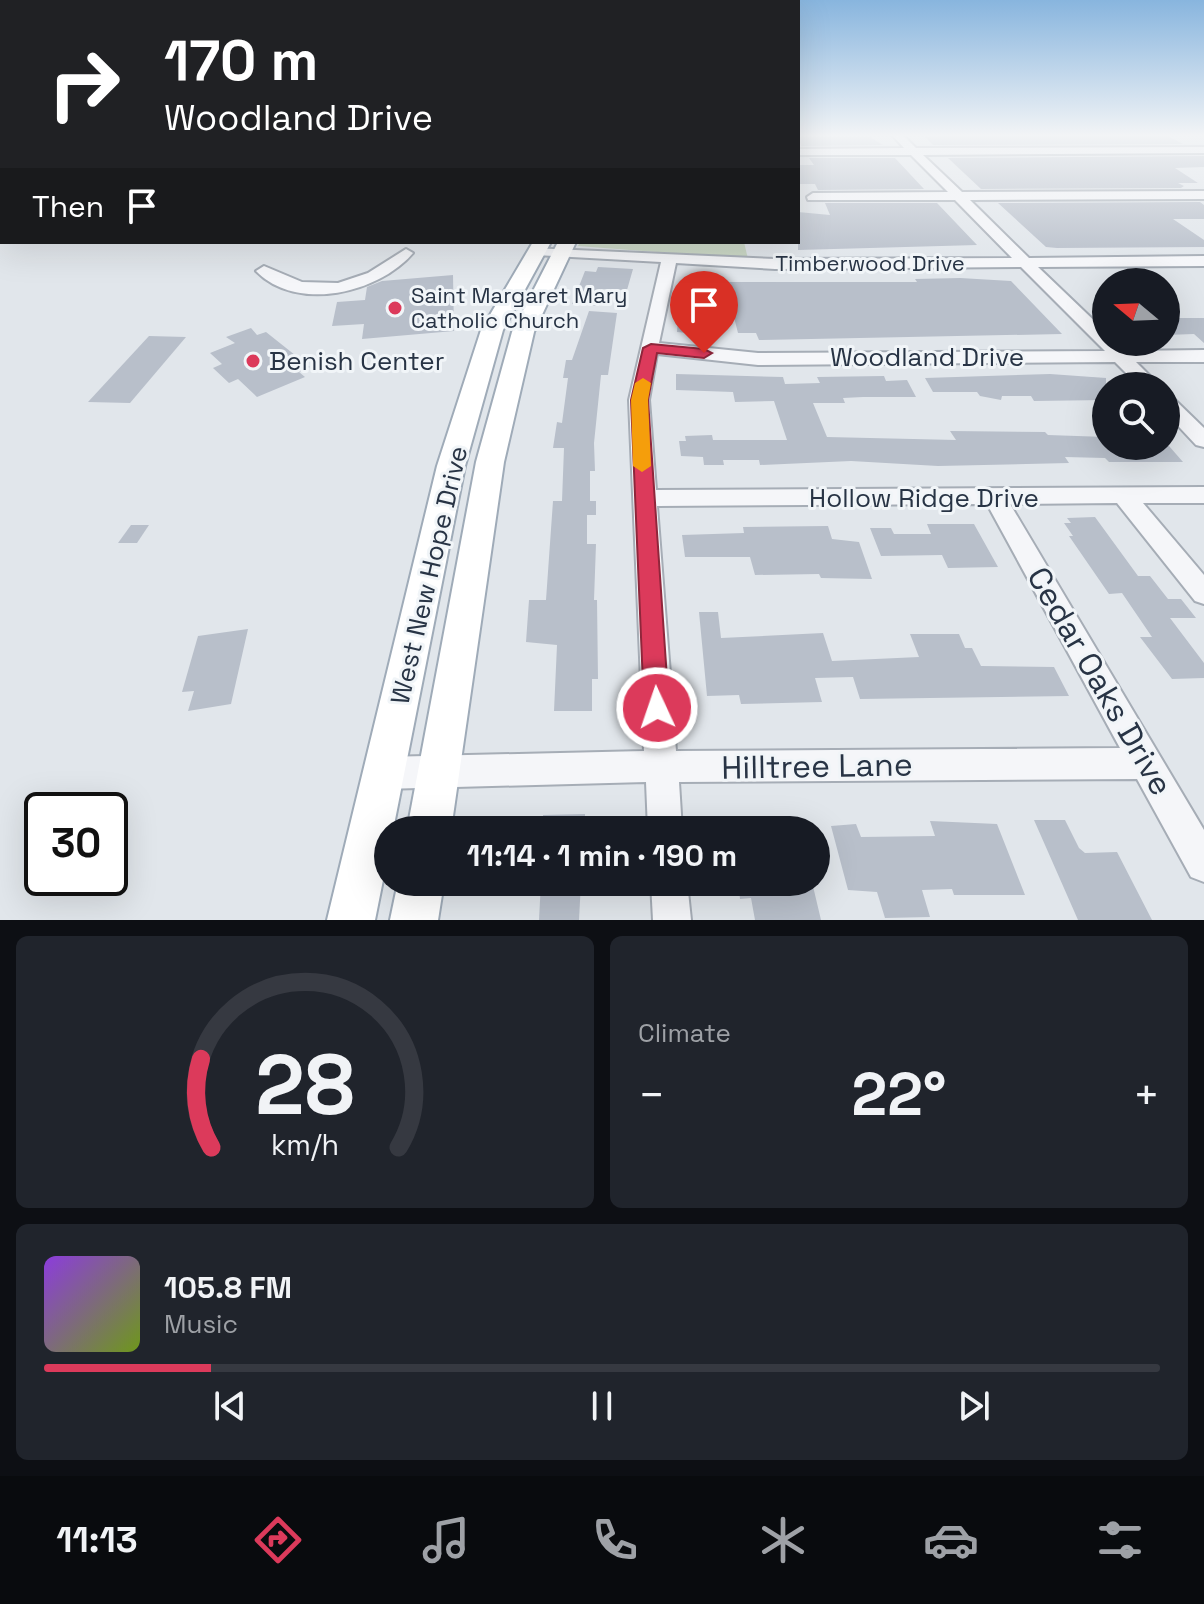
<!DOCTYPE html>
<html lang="en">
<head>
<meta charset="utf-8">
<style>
  :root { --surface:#171b24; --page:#20242c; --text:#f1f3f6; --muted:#9ea1a6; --line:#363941; --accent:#dc3a5b }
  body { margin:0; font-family:"Space Grotesk",sans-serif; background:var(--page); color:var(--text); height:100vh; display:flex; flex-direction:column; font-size:30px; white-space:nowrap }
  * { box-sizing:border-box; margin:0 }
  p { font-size:26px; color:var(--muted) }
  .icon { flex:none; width:44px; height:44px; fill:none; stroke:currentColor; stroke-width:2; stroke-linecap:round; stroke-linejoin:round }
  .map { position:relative; height:920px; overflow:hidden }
  .details { display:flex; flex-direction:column; gap:16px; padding:16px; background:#0d0f14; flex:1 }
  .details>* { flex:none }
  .top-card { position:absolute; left:0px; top:0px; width:800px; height:244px; box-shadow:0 8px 32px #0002; background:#202124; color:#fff; overflow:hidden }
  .needle { width:52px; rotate:289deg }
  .buttons { position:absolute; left:1092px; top:268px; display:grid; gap:16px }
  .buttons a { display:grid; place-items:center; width:88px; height:88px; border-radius:50%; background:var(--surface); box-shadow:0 8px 32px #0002; font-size:40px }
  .speed { position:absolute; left:24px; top:792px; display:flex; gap:16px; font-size:40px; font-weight:700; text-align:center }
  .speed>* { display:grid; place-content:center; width:104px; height:104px; border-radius:50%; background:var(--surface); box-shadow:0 8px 32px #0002; line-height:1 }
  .speed .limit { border:4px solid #111; border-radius:12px; background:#fff; color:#111 }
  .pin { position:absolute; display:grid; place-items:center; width:68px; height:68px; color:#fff; margin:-82px -34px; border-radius:50% 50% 50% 0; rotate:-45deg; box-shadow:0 0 8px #0007 }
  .pin .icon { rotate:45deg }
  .me { position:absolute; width:88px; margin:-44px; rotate:357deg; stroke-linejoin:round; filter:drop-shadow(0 0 6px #0008) }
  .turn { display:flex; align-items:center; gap:28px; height:168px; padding:0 32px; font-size:36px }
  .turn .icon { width:104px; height:104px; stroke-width:2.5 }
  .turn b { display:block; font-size:56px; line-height:68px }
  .then { display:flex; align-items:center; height:76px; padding:0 32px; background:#0003; gap:16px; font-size:30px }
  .big { font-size:60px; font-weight:700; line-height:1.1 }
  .details .widget { flex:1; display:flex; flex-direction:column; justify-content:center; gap:12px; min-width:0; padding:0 28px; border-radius:12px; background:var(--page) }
  .details .dial { align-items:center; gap:0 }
  .dial svg { height:208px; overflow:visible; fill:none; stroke:var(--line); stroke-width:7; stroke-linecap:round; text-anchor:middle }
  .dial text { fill:var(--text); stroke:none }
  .song { display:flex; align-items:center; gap:24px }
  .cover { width:96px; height:96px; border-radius:12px; background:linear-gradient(135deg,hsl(270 70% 55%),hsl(80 70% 35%)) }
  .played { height:8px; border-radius:4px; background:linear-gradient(90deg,var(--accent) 15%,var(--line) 15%) }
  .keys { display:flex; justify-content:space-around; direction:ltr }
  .heat { display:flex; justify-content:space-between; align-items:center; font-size:44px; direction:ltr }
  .details .tiles { flex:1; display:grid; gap:16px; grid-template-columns:1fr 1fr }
  .widget:last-child { grid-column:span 2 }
  .trip { position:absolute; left:374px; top:816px; width:456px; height:80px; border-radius:40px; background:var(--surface); box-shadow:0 8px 32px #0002; font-weight:700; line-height:80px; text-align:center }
  .tab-bar { display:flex; height:128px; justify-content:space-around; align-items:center; background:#090b0e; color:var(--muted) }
  .tab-bar .icon { width:56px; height:56px }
  .tab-bar .selected { color:var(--accent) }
  .tab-bar b { font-size:36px; color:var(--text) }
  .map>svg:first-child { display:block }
  .green { fill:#c8d6c2 }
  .building { fill:#b8bfca }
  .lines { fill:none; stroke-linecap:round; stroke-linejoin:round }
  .minor-casing { stroke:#a6adb6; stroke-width:4 }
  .major-casing { stroke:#9fabb8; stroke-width:4 }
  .minor { fill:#f5f6f9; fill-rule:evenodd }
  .major { fill:#fff; fill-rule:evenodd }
  .route { fill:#dc3a5b; stroke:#8f263b; stroke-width:2 }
  .slow { fill:#f59e0b }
  .poi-dot { fill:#dc3a5b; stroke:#f1f5f8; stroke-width:3 }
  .labels { text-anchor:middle; stroke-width:6; stroke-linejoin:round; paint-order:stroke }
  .far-street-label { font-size:22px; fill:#283445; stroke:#f1f5f8 }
  .far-poi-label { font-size:22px; fill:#283445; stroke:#f1f5f8; text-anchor:start }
  .street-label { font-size:26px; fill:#283445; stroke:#f1f5f8 }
  .poi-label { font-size:26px; fill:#283445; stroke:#f1f5f8; text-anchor:start }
  .near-street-label { font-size:32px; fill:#283445; stroke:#f1f5f8 }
</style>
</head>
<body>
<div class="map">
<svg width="1204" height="920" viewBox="0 0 1204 920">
  <rect width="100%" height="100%" fill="#e1e6eb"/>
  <polygon class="green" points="580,242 744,242 748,259 578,246"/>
  <g class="building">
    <polygon points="972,136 1168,136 1183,144 933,145 925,137"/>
    <polygon points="798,137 870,137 883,145 801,146"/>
    <polygon points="1204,156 1204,167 1175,168 1198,183 1178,183 1184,186 1181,188 981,189 948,158"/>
    <polygon points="809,158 895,158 924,189 818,190 815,184 798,184 798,165 814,165"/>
    <polygon points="1200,202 1204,205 1204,219 1173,219 1204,240 1204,247 1057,248 1046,247 998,203"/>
    <polygon points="825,203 937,203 977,245 798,250 798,212 830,215"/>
    <polygon points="598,267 633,269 627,290 601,289 600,306 572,304 585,271 596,272"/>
    <polygon points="453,275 454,331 362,339 364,324 332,326 337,302 365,300 367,287 382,281"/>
    <polygon points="960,278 1011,281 1062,334 759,340 756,333 738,333 725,282 917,282 915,279"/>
    <polygon points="589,311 617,313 608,375 601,375 594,443 595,471 590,471 590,501 596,501 596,515 587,515 587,544 596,544 594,600 597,600 598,679 592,679 592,711 554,711 557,645 526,642 529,600 546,600 553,501 562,501 564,448 553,448 557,422 562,423 568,378 563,378 566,360 572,360"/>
    <polygon points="678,318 721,321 720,336 677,332"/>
    <polygon points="1166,318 1204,318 1204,343 1194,334 1166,335"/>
    <polygon points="251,328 257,335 266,332 310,367 299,372 305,377 257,397 238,379 229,383 213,368 222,364 210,353 235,343 226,337"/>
    <polygon points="149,336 186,337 130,403 88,402"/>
    <polygon points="676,374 783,377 785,384 820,383 817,377 884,376 886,381 907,380 916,397 863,397 843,398 845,403 813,403 827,437 956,440 950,431 1045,432 1048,435 1106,437 1106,446 1169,446 1183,462 1109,462 1105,458 1065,457 1069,463 938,466 851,461 760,465 759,460 723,460 724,465 704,465 703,457 681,456 679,441 686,441 685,436 712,435 713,440 787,440 774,401 735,402 733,392 676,390"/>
    <polygon points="1050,374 1106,378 1106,400 1034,401 1031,396 1002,396 1001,400 980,396 977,392 933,392 925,378"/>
    <polygon points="1095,517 1138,576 1150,576 1168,599 1181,599 1196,618 1170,618 1204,663 1204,678 1172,679 1140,637 1152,637 1122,593 1109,594 1069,536 1073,536 1064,523 1071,523 1067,518"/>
    <polygon points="927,524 974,524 998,567 948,568 942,555 881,556 870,528 891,528 894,534 931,534"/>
    <polygon points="131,525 149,525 137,543 118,543"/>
    <polygon points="828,526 832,539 859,542 872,579 821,578 819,574 755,575 750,557 685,557 682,535 744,533 743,527"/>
    <polygon points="699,612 718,612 721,638 823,633 832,661 919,657 910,634 959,634 965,648 972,648 981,666 1054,667 1069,696 860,699 853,677 815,678 822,702 741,704 739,695 707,696"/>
    <polygon points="248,629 231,704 188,711 194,691 182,692 198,636"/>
    <polygon points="585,814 585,830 543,830 543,815"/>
    <polygon points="1034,820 1065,820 1079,848 1085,853 1117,852 1152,920 1078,920"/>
    <polygon points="930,821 997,824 1025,895 954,895 952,889 922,890 930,917 885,918 877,892 848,890 831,826 856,824 861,837 935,836"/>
    <polygon points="541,882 581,882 579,920 539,920"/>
    <polygon points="738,882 812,882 821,920 755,920 751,898 740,899"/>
  </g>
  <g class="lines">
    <defs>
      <g id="minor">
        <path d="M893 136H904L916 148 1204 147V153L923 155 962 192 1204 191V199L970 200 1029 258 1204 256V266L1038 267 1106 332V342H1116L1125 351 1204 350V362H1136L1160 386H1139L1115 362 758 365 657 354 649 400 656 490 1204 487V503H1143L1204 575V604L1195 601 1117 503 1010 504 1204 830V882L1191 877 1137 779 679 782 682 830H648L646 782 383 789 371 784 367 773 371 762 383 757 644 751 629 400 661 262 536 255 529 251 531 248 775 259 1012 258 955 200H808L807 197 813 193 948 192 911 155H798V149L904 148ZM676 263 775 269 1021 267 1105 351 758 353 659 343ZM987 504 1120 748 676 751 657 506Z"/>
        <path d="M406 249 413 253C379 293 297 313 256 271L264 266 302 282 338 283 368 273Z"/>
        <polygon points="1166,396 1173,398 1204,428 1204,447 1196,445 1166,413"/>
        <polygon points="651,882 687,882 691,920 653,920"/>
      </g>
      <g id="major">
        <polygon points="533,242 551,242 503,330 465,466 393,830 388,830 388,855 375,920 327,920 437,466 481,330"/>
        <polygon points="558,242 576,242 534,332 504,462 451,830 407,830 476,462 512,332"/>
        <polygon points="398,882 444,882 438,920 390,920"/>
      </g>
    </defs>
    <use href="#minor" class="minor-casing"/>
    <use href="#major" class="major-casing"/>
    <use href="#minor" class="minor"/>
    <use href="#major" class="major"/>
  </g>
  <linearGradient id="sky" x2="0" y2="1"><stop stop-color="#88b5de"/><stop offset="0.51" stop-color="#f2f4f6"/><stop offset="1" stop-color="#f2f4f6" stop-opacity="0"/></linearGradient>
  <rect width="1204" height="265" fill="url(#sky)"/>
  <polygon class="route" points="651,344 704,349 712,353 704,358 657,353 648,400 669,708 666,716 657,719 648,716 644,708 631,400 643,348"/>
  <polygon class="slow" points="643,378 651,383 648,400 651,466 642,472 633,466 631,400 635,383"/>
  <g class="poi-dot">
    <circle cx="395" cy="308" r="8"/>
    <circle cx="253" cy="361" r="8"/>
  </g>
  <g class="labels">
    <g class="far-street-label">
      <text x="870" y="271">Timberwood Drive</text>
    </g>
    <g class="far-poi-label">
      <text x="411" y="303">Saint Margaret Mary<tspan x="411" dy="25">Catholic Church</tspan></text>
    </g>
    <g class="street-label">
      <text x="927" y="366">Woodland Drive</text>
      <text x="924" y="507">Hollow Ridge Drive</text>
      <text transform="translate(429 575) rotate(-77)" y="9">West New Hope Drive</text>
    </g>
    <g class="poi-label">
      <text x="269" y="370">Benish Center</text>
    </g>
    <g class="near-street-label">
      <text transform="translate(1100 681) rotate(60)" y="11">Cedar Oaks Drive</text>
      <text transform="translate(817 766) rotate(-1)" y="11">Hilltree Lane</text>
    </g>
  </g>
</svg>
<div class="buttons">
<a><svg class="needle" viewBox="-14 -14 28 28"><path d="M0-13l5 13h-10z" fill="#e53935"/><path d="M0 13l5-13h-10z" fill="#9ea1a6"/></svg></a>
<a><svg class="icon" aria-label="search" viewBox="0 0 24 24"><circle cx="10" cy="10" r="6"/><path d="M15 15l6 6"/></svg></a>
</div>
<div class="speed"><div class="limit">30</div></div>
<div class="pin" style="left:704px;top:353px;background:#d93025"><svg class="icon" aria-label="arrive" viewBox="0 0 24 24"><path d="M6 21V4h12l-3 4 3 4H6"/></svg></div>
<svg class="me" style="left:657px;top:708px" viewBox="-20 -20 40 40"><circle r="17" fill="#dc3a5b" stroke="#fff" stroke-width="3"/><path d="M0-11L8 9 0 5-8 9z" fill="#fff"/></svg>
<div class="trip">11:14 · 1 min · 190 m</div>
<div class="top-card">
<div class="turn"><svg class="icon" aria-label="right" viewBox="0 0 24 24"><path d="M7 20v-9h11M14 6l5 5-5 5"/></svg><div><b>170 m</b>Woodland Drive</div></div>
<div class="then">Then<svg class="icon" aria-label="arrive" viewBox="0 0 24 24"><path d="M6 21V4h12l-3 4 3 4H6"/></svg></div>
</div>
</div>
<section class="details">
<div class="tiles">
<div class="widget dial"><svg viewBox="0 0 100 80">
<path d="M14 69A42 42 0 1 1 86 69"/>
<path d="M14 69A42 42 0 0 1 10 35" stroke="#dc3a5b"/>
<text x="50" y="56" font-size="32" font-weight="700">28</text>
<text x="50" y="72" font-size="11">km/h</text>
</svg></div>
<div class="widget"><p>Climate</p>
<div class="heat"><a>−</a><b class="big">22°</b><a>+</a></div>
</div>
<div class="widget">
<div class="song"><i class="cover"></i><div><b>105.8 FM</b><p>Music</p></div></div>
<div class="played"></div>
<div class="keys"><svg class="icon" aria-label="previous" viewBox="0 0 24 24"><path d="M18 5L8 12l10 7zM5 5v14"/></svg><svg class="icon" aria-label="pause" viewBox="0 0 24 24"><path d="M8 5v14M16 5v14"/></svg><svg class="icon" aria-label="next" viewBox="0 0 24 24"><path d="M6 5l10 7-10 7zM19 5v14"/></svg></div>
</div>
</div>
</section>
<nav class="tab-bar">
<b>11:13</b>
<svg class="icon selected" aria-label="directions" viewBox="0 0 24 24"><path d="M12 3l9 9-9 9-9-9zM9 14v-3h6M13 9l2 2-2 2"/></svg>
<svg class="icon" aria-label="music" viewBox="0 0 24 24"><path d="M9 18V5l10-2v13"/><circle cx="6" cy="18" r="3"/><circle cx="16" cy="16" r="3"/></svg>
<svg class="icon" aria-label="phone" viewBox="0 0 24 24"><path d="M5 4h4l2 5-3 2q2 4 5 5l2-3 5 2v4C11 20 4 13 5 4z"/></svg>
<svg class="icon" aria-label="climate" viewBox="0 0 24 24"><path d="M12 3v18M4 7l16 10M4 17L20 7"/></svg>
<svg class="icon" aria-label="car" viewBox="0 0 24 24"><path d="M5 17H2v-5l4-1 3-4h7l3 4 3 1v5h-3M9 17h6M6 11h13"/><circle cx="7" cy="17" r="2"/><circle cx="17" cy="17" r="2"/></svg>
<svg class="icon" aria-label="filters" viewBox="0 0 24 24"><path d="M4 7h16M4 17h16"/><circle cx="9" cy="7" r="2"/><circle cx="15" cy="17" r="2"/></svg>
</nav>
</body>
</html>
